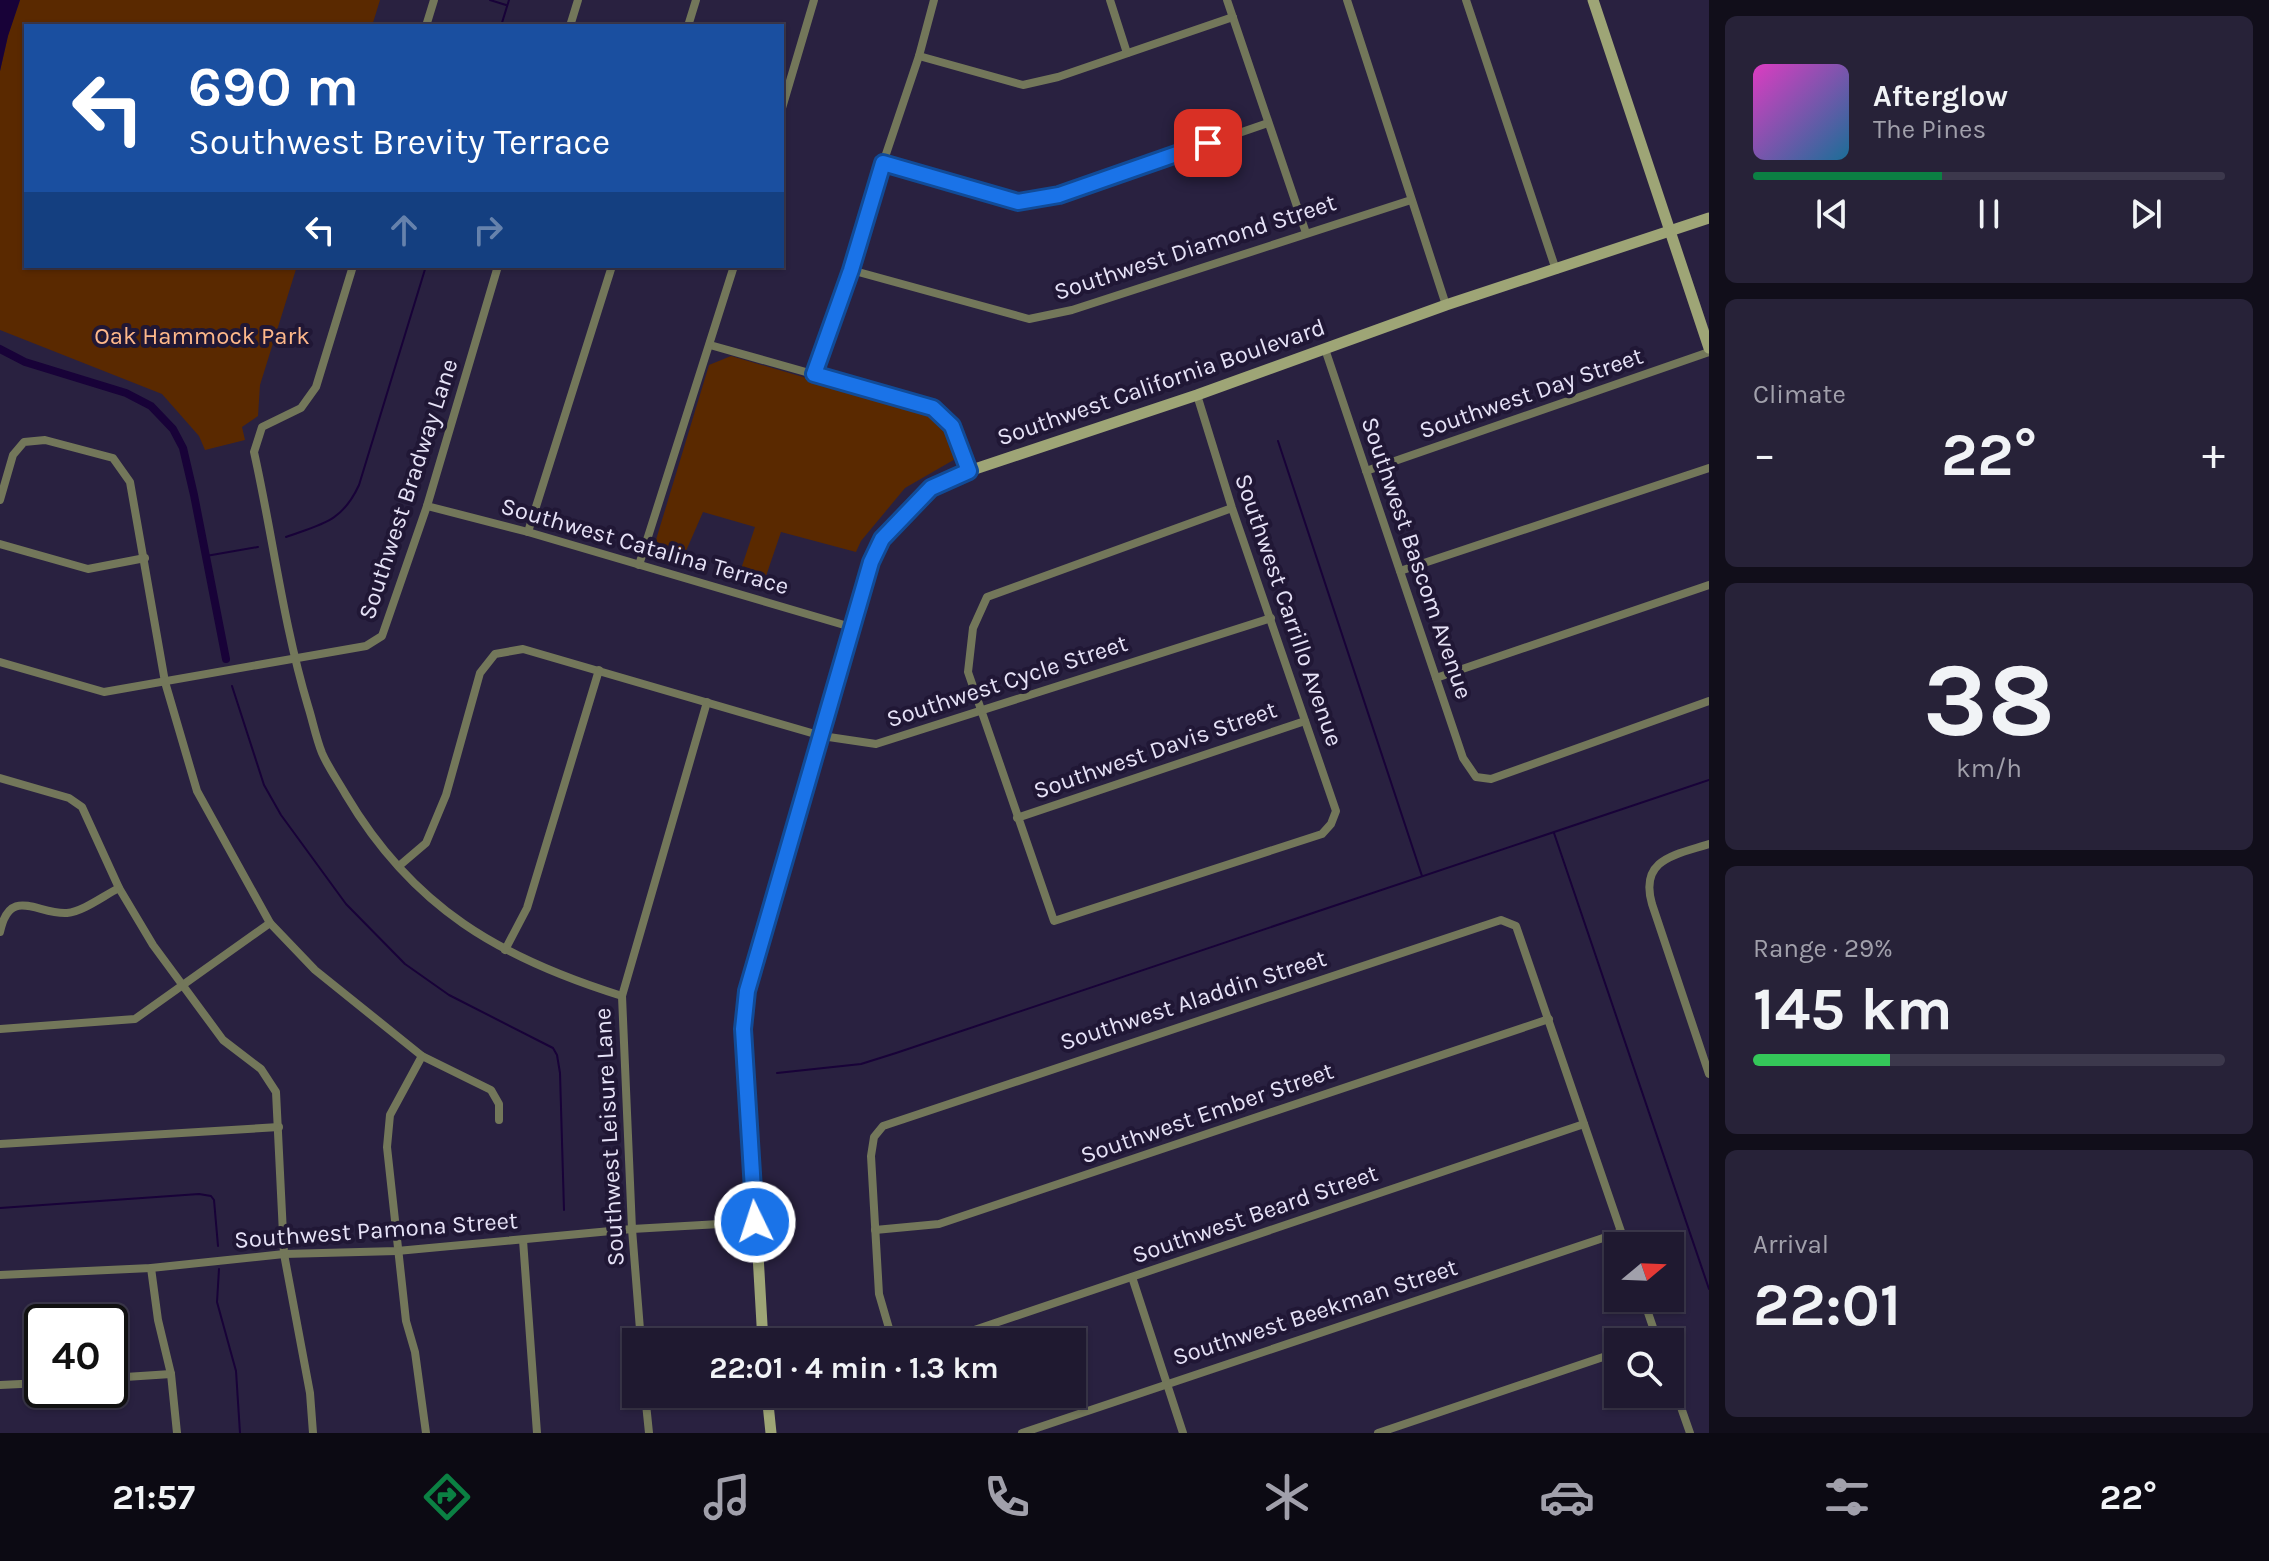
<!DOCTYPE html>
<html lang="en">
<head>
<meta charset="utf-8">
<style>
  :root { --surface:#1f1930; --page:#272238; --text:#f1f3f6; --muted:#a1a0ab; --line:#3c384c; --accent:#0b8043 }
  body { margin:0; font-family:Karla,sans-serif; background:var(--page); color:var(--text); height:100vh; display:flex; flex-direction:column; font-size:30px; white-space:nowrap }
  * { box-sizing:border-box; margin:0 }
  p { font-size:26px; color:var(--muted) }
  .icon { flex:none; width:44px; height:44px; fill:none; stroke:currentColor; stroke-width:2; stroke-linecap:round; stroke-linejoin:round }
  .map { position:relative; flex:1; overflow:hidden }
  .side { display:flex; flex-direction:column; gap:16px; padding:16px; background:#110e1a; width:560px }
  .side>* { flex:none }
  .guide { position:absolute; left:24px; top:24px; width:760px; height:244px; border-radius:0px; box-shadow:0 2px 6px #0004,0 0 0 2px var(--line); background:#1a4fa0; color:#fff; overflow:hidden }
  .needle { width:52px; rotate:71deg }
  .controls { position:absolute; left:1604px; top:1232px; display:grid; gap:16px }
  .controls a { display:grid; place-items:center; width:80px; height:80px; border-radius:0px; background:var(--surface); box-shadow:0 2px 6px #0004,0 0 0 2px var(--line); font-size:40px }
  .speed { position:absolute; left:24px; top:1304px; display:flex; gap:16px; font-size:40px; font-weight:700; text-align:center }
  .speed>* { display:grid; place-content:center; width:104px; height:104px; border-radius:50%; background:var(--surface); box-shadow:0 2px 6px #0004,0 0 0 2px var(--line); line-height:1 }
  .speed .limit { border:4px solid #111; border-radius:12px; background:#fff; color:#111 }
  .pin { position:absolute; display:grid; place-items:center; width:68px; height:68px; color:#fff; margin:-34px; border-radius:16px; box-shadow:0 4px 12px #0006 }
  .me { position:absolute; width:88px; margin:-44px; rotate:356deg; stroke-linejoin:round; filter:drop-shadow(0 0 6px #0008) }
  .turn { display:flex; align-items:center; gap:28px; height:168px; padding:0 32px; font-size:36px }
  .turn .icon { width:104px; height:104px; stroke-width:2.5 }
  .turn b { display:block; font-size:56px; line-height:68px }
  .lanes { display:flex; align-items:center; height:76px; padding:0 32px; background:#0003; justify-content:center; gap:40px; direction:ltr }
  .lanes .off { opacity:.35 }
  .big { font-size:60px; font-weight:700; line-height:1.1 }
  .side .tile { flex:1; display:flex; flex-direction:column; justify-content:center; gap:12px; min-width:0; padding:0 28px; border-radius:12px; background:var(--page) }
  .side .dial { align-items:center; gap:0 }
  .dial b { font-size:104px; line-height:1 }
  .song { display:flex; align-items:center; gap:24px }
  .cover { width:96px; height:96px; border-radius:12px; background:linear-gradient(135deg,hsl(310 70% 55%),hsl(200 70% 35%)) }
  .played { height:8px; border-radius:4px; background:linear-gradient(90deg,var(--accent) 40%,var(--line) 40%) }
  .keys { display:flex; justify-content:space-around; direction:ltr }
  .heat { display:flex; justify-content:space-between; align-items:center; font-size:44px; direction:ltr }
  .charge { height:12px; border-radius:6px; background:linear-gradient(90deg,#34c759 29%,var(--line) 0) }
  .trip { position:absolute; left:622px; top:1328px; width:464px; height:80px; border-radius:0px; background:var(--surface); box-shadow:0 2px 6px #0004,0 0 0 2px var(--line); font-weight:700; line-height:80px; text-align:center }
  .menu { display:flex; height:128px; justify-content:space-around; align-items:center; background:#0c0a13; color:var(--muted) }
  .menu .icon { width:56px; height:56px }
  .menu .current { color:var(--accent) }
  .menu b { font-size:36px; color:var(--text) }
  main { display:flex; flex:1; min-height:0 }
  .map>svg:first-child { display:block }
  .green { fill:#5a2900 }
  .water { fill:#180238 }
  .lines { fill:none; stroke-linecap:round; stroke-linejoin:round }
  .stream { stroke:#180238; stroke-width:2 }
  .canal { stroke:#180238; stroke-width:8 }
  .street { stroke:#73775a; stroke-width:8 }
  .secondary { stroke:#9ea576; stroke-width:11 }
  .route-casing { stroke:#114b97; stroke-width:20 }
  .route { stroke:#1a73e8; stroke-width:14 }
  .labels { text-anchor:middle; stroke-width:8; stroke-linejoin:round; paint-order:stroke }
  .street-label { font-size:24px; fill:#e6e2f7; stroke:#201735 }
  .park-label { font-size:24px; fill:#feb88a; stroke:#201735 }
</style>
</head>
<body>
<main>
<div class="map">
<svg width="1709" height="1433" viewBox="0 0 1709 1433">
  <rect width="100%" height="100%" fill="#292140"/>
  <g class="green">
    <polygon points="20,0 380,0 372,26 26,26 26,266 297,266 260,385 258,416 242,427 245,440 205,450 199,436 162,394 0,330 0,71 8,35"/>
    <polygon points="731,356 926,413 948,435 957,458 905,488 861,541 856,552 781,532 765,579 740,572 755,527 703,512 686,551 655,543 709,365"/>
  </g>
  <polygon class="water" points="0,0 20,0 8,36 0,71"/>
  <g class="lines">
    <g class="stream">
      <polyline points="490,0 506,5"/>
      <polyline points="501,26 509,0"/>
      <polyline points="1278,441 1422,876"/>
      <path d="M286 537C322 524 342 522 359 485L426 266"/>
      <polyline points="206,556 258,547"/>
      <polyline points="232,686 264,785 281,815 346,904 405,964 449,995 553,1048 557,1055 560,1073 564,1210"/>
      <polyline points="1554,833 1709,1289"/>
      <polyline points="777,1073 861,1064 896,1053 1709,780"/>
      <polyline points="0,1208 199,1194 211,1196 214,1200 218,1246"/>
      <polyline points="219,1269 217,1302 236,1371 240,1433"/>
    </g>
    <polyline class="canal" points="0,349 25,362 126,393 151,406 173,429 183,448 194,495 226,659"/>
    <g class="street">
      <polyline points="1110,0 1127,53"/>
      <polyline points="1227,0 1306,233"/>
      <polyline points="1347,0 1446,305"/>
      <polyline points="1466,0 1556,270"/>
      <polyline points="426,26 434,0"/>
      <polyline points="570,26 578,0"/>
      <polyline points="688,26 696,0"/>
      <polyline points="919,56 1023,85 1058,77 1233,17"/>
      <polyline points="782,108 814,0"/>
      <polyline points="883,163 1018,202 1059,195 1268,123"/>
      <path d="M353 266 316 387 301 408 262 427 254 452C273 537 283 623 308 706 313 722 316 738 322 753 328 767 338 781 346 795 413 908 500 958 622 996"/>
      <polyline points="851,270 1029,319 1072,310 1411,200"/>
      <polyline points="710,345 933,408 952,426 969,471"/>
      <polyline points="1325,349 1463,758 1476,777 1491,779 1709,701"/>
      <polyline points="814,374 851,270 883,163 919,56 934,0"/>
      <polyline points="1197,395 1232,508 1336,811 1331,824 1322,834 1054,921 968,672 973,628 987,597 1232,508"/>
      <polyline points="1366,471 1709,352"/>
      <polyline points="0,500 13,455 24,442 45,440 113,458 130,482 165,682 197,791 270,923 315,970 422,1056 491,1090 499,1104 499,1120"/>
      <polyline points="427,506 528,532 851,627"/>
      <polyline points="528,532 612,266"/>
      <polyline points="0,544 88,569 145,558"/>
      <polyline points="639,565 734,266"/>
      <polyline points="1400,571 1709,468"/>
      <polyline points="0,662 104,692 366,646 382,636 427,506 498,266"/>
      <polyline points="1436,678 1709,585"/>
      <polyline points="0,778 69,798 82,807 119,888 153,945 223,1040 261,1069 276,1092 284,1254 310,1393 313,1433"/>
      <polyline points="1017,818 1305,721"/>
      <path d="M1709 844C1675 855 1639 859 1652 904L1709 1074"/>
      <polyline points="399,866 426,843 446,795 480,673 495,654 523,649 822,736 876,744 1271,618"/>
      <path d="M0 932C10 885 38 915 67 913 84 911 103 896 119 888"/>
      <polyline points="505,950 527,908 599,670"/>
      <polyline points="0,1029 135,1019 270,923"/>
      <polyline points="422,1056 390,1115 387,1147 406,1321 415,1352 426,1433"/>
      <polyline points="0,1144 279,1127"/>
      <polyline points="875,1230 939,1224 1549,1019"/>
      <polyline points="523,1240 537,1433"/>
      <polyline points="151,1268 158,1320 171,1374 177,1433"/>
      <polyline points="0,1275 151,1268 284,1254 397,1251 632,1229 755,1222"/>
      <polyline points="1132,1277 1183,1433"/>
      <polyline points="1643,1298 1658,1342"/>
      <polyline points="641,1342 632,1229 622,996 707,702"/>
      <polyline points="893,1342 879,1294 871,1156 874,1137 883,1126 1501,920 1516,926 1626,1246"/>
      <polyline points="939,1342 1584,1124"/>
      <polyline points="1670,1376 1690,1433"/>
      <polyline points="110,1378 171,1374"/>
      <polyline points="0,1385 42,1383"/>
      <polyline points="645,1394 649,1433"/>
      <polyline points="1022,1433 1621,1232"/>
      <polyline points="1378,1433 1618,1352"/>
    </g>
    <g class="secondary">
      <polyline points="1593,0 1709,348"/>
      <polyline points="763,1342 744,1010 747,991 871,562 882,539 931,488 969,471 1197,395 1446,305 1709,218"/>
      <polyline points="767,1394 771,1433"/>
    </g>
  </g>
  <g class="lines">
    <defs>
      <polyline id="route" points="755,1222 743,1029 747,991 871,562 882,539 931,488 969,471 952,426 933,408 814,374 851,270 883,163 1018,202 1059,195 1208,143"/>
    </defs>
    <use href="#route" class="route-casing"/>
    <use href="#route" class="route"/>
  </g>
  <g class="labels">
    <g class="street-label">
      <text transform="translate(1195 247) rotate(-18)" y="8">Southwest Diamond Street</text>
      <text transform="translate(1161 382) rotate(-19)" y="8">Southwest California Boulevard</text>
      <text transform="translate(1531 393) rotate(-19)" y="8">Southwest Day Street</text>
      <text transform="translate(408 489) rotate(-72)" y="8">Southwest Bradway Lane</text>
      <text transform="translate(645 546) rotate(16)" y="8">Southwest Catalina Terrace</text>
      <text transform="translate(1417 558) rotate(71)" y="8">Southwest Bascom Avenue</text>
      <text transform="translate(1289 610) rotate(71)" y="8">Southwest Carrillo Avenue</text>
      <text transform="translate(1007 681) rotate(-18)" y="8">Southwest Cycle Street</text>
      <text transform="translate(1155 750) rotate(-19)" y="8">Southwest Davis Street</text>
      <text transform="translate(1193 1000) rotate(-18)" y="8">Southwest Aladdin Street</text>
      <text transform="translate(1207 1113) rotate(-19)" y="8">Southwest Ember Street</text>
      <text transform="translate(609 1137) rotate(-93)" y="8">Southwest Leisure Lane</text>
      <text transform="translate(1255 1214) rotate(-19)" y="8">Southwest Beard Street</text>
      <text transform="translate(376 1230) rotate(-4)" y="8">Southwest Pamona Street</text>
      <text transform="translate(1315 1312) rotate(-18)" y="8">Southwest Beekman Street</text>
    </g>
    <g class="park-label">
      <text x="202" y="344">Oak Hammock Park</text>
    </g>
  </g>
</svg>
<div class="controls">
<a><svg class="needle" viewBox="-14 -14 28 28"><path d="M0-13l5 13h-10z" fill="#e53935"/><path d="M0 13l5-13h-10z" fill="#a1a0ab"/></svg></a>
<a><svg class="icon" aria-label="search" viewBox="0 0 24 24"><circle cx="10" cy="10" r="6"/><path d="M15 15l6 6"/></svg></a>
</div>
<div class="speed"><div class="limit">40</div></div>
<div class="pin" style="left:1208px;top:143px;background:#d93025"><svg class="icon" aria-label="arrive" viewBox="0 0 24 24"><path d="M6 21V4h12l-3 4 3 4H6"/></svg></div>
<svg class="me" style="left:755px;top:1222px" viewBox="-20 -20 40 40"><circle r="17" fill="#1a73e8" stroke="#fff" stroke-width="3"/><path d="M0-11L8 9 0 5-8 9z" fill="#fff"/></svg>
<div class="trip">22:01 · 4 min · 1.3 km</div>
<div class="guide">
<div class="turn"><svg class="icon" aria-label="left" viewBox="0 0 24 24"><path d="M17 20v-9H6M10 6l-5 5 5 5"/></svg><div><b>690 m</b>Southwest Brevity Terrace</div></div>
<div class="lanes"><svg class="icon" aria-label="left" viewBox="0 0 24 24"><path d="M17 20v-9H6M10 6l-5 5 5 5"/></svg><svg class="icon off" aria-label="ahead" viewBox="0 0 24 24"><path d="M12 20V5M6 11l6-6 6 6"/></svg><svg class="icon off" aria-label="right" viewBox="0 0 24 24"><path d="M7 20v-9h11M14 6l5 5-5 5"/></svg></div>
</div>
</div>
<section class="side">
<div class="tile">
<div class="song"><i class="cover"></i><div><b>Afterglow</b><p>The Pines</p></div></div>
<div class="played"></div>
<div class="keys"><svg class="icon" aria-label="previous" viewBox="0 0 24 24"><path d="M18 5L8 12l10 7zM5 5v14"/></svg><svg class="icon" aria-label="pause" viewBox="0 0 24 24"><path d="M8 5v14M16 5v14"/></svg><svg class="icon" aria-label="next" viewBox="0 0 24 24"><path d="M6 5l10 7-10 7zM19 5v14"/></svg></div>
</div>
<div class="tile"><p>Climate</p>
<div class="heat"><a>−</a><b class="big">22°</b><a>+</a></div>
</div>
<div class="tile dial"><b>38</b><p>km/h</p></div>
<div class="tile"><p>Range · 29%</p><b class="big">145 km</b><div class="charge"></div></div>
<div class="tile"><p>Arrival</p><b class="big">22:01</b></div>
</section>
</main>
<nav class="menu">
<b>21:57</b>
<svg class="icon current" aria-label="directions" viewBox="0 0 24 24"><path d="M12 3l9 9-9 9-9-9zM9 14v-3h6M13 9l2 2-2 2"/></svg>
<svg class="icon" aria-label="music" viewBox="0 0 24 24"><path d="M9 18V5l10-2v13"/><circle cx="6" cy="18" r="3"/><circle cx="16" cy="16" r="3"/></svg>
<svg class="icon" aria-label="phone" viewBox="0 0 24 24"><path d="M5 4h4l2 5-3 2q2 4 5 5l2-3 5 2v4C11 20 4 13 5 4z"/></svg>
<svg class="icon" aria-label="climate" viewBox="0 0 24 24"><path d="M12 3v18M4 7l16 10M4 17L20 7"/></svg>
<svg class="icon" aria-label="car" viewBox="0 0 24 24"><path d="M5 17H2v-5l4-1 3-4h7l3 4 3 1v5h-3M9 17h6M6 11h13"/><circle cx="7" cy="17" r="2"/><circle cx="17" cy="17" r="2"/></svg>
<svg class="icon" aria-label="filters" viewBox="0 0 24 24"><path d="M4 7h16M4 17h16"/><circle cx="9" cy="7" r="2"/><circle cx="15" cy="17" r="2"/></svg>
<b>22°</b>
</nav>
</body>
</html>
